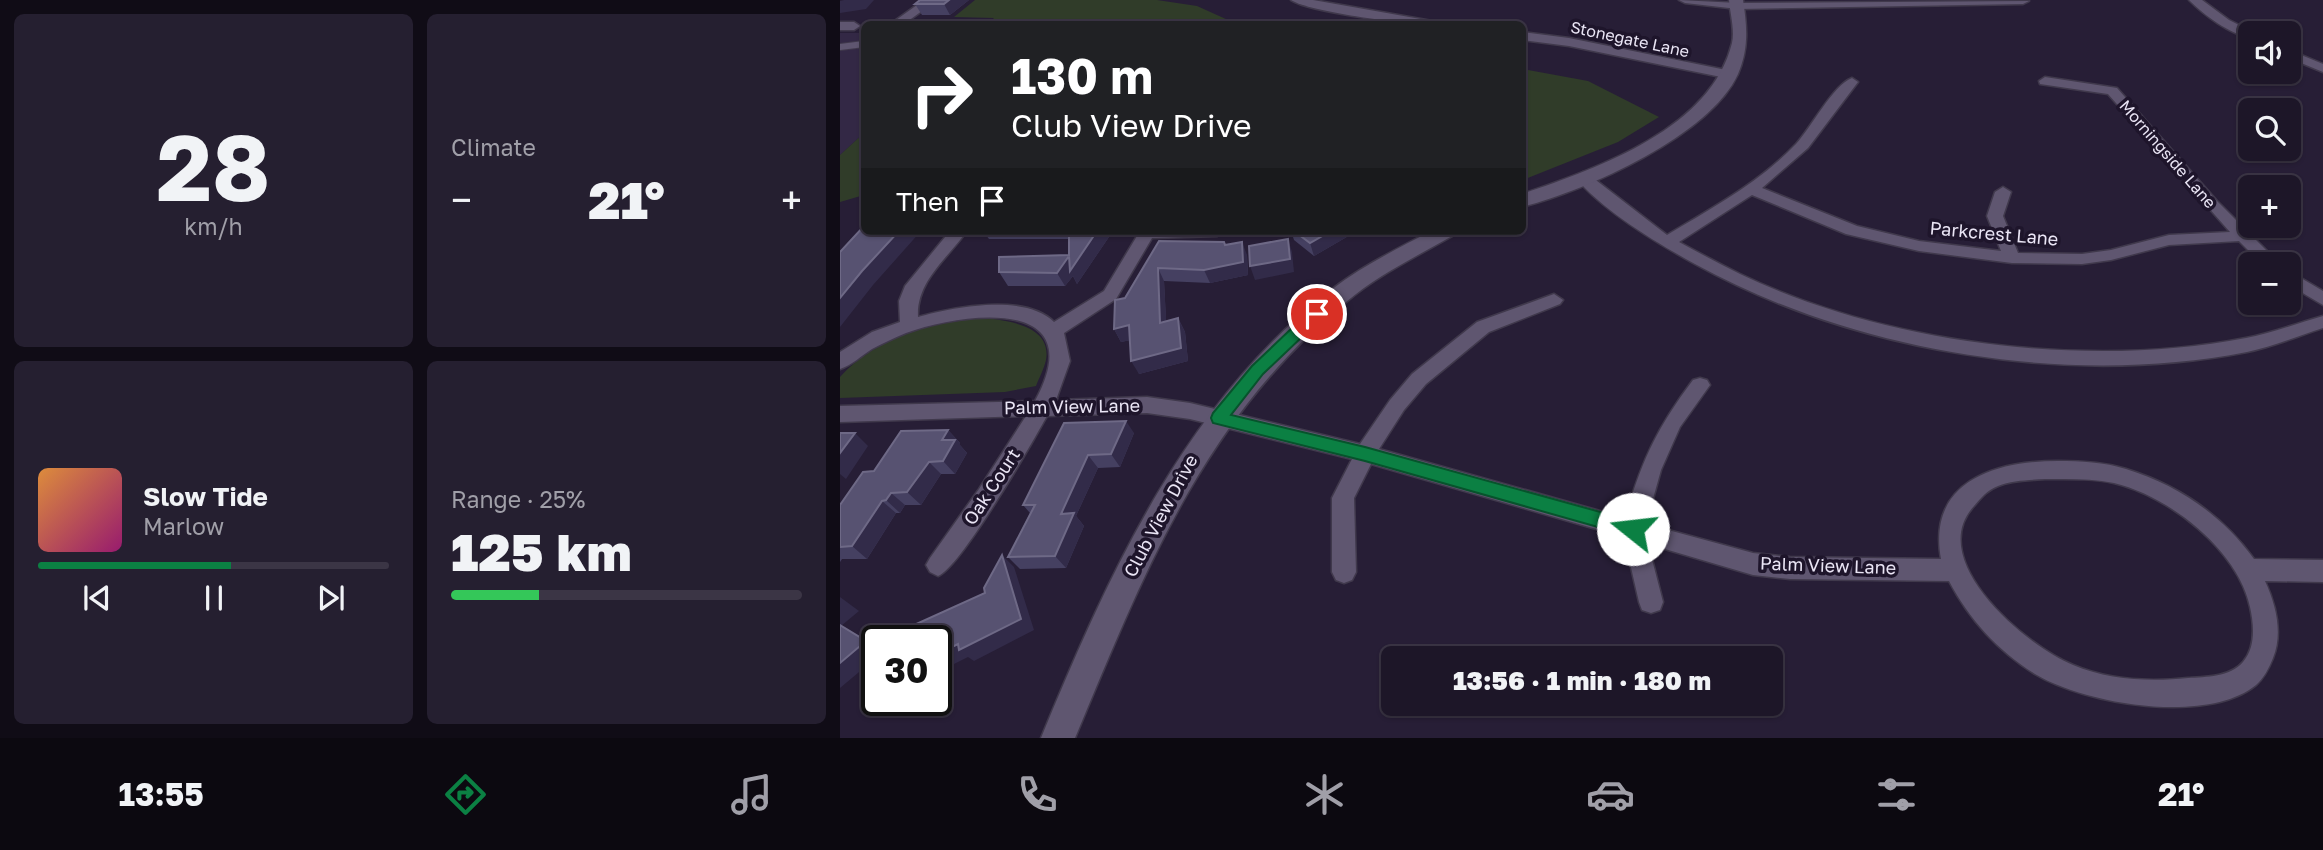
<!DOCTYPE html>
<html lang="en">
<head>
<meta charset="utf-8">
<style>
  :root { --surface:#1d1628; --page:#251f30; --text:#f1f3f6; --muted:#a09fa8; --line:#3b3545; --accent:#0b8043 }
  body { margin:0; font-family:"Golos Text",sans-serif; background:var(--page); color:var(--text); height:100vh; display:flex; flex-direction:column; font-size:26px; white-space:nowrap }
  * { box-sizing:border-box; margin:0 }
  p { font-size:23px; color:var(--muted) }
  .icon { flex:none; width:38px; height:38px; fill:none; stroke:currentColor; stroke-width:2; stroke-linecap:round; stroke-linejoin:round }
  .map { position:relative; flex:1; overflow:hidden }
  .drawer { display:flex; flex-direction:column; gap:14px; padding:14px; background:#100c16; width:840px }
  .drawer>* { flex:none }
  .guide { position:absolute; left:21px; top:21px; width:665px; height:214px; border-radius:10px; box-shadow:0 2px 5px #0004,0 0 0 2px var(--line); background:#202124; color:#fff; overflow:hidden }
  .buttons { position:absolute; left:1398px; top:21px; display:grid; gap:14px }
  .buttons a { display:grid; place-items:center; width:63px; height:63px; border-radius:10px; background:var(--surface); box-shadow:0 2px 5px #0004,0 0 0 2px var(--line); font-size:35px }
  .speed { position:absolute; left:21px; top:625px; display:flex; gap:14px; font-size:35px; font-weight:700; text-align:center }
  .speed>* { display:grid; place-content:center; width:91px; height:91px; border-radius:50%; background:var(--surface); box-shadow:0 2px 5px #0004,0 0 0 2px var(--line); line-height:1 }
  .speed .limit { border:4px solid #111; border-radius:10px; background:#fff; color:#111 }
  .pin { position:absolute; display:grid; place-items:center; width:60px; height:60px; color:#fff; margin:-30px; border:4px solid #fff; border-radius:50%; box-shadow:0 2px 7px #0007 }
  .me { position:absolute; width:77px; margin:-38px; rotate:286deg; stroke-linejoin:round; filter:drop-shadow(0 0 5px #0008) }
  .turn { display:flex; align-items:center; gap:24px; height:147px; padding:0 35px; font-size:32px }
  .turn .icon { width:91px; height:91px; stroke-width:2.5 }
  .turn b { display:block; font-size:49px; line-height:60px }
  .then { display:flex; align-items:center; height:66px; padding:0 35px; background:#0003; gap:14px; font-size:26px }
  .big { font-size:52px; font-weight:800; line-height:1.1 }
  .drawer .card { flex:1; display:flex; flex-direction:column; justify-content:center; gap:10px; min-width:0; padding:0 24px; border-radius:10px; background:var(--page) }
  .drawer .dial { align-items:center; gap:0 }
  .dial b { font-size:91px; line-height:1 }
  .song { display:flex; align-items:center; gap:21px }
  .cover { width:84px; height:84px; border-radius:10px; background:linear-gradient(135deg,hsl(30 70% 55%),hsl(320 70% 35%)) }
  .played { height:7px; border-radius:4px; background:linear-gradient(90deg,var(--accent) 55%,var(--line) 55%) }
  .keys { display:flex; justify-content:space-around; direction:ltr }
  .heat { display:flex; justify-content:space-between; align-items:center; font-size:38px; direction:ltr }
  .charge { height:10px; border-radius:5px; background:linear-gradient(90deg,#34c759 25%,var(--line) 0) }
  .drawer .tiles { flex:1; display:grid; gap:14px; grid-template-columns:repeat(2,1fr) }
  .trip { position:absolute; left:541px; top:646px; width:402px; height:70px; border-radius:10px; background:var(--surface); box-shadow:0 2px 5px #0004,0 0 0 2px var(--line); font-weight:800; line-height:70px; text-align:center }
  .tabs { display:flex; height:112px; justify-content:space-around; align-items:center; background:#0c0910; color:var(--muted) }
  .tabs .icon { width:49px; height:49px }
  .tabs .selected { color:var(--accent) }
  .tabs b { font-size:32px; color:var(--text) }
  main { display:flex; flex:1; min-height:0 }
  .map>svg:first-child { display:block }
  .built { fill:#332845 }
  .green { fill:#303c29 }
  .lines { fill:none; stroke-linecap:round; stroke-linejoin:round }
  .service-casing { stroke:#40394c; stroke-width:8 }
  .minor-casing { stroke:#40394c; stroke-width:3 }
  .tertiary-casing { stroke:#40394c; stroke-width:3 }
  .service { stroke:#5f5670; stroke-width:6 }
  .minor { fill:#5f5670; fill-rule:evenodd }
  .tertiary { fill:#5f5670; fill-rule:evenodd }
  .wall { fill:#454061 }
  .shaded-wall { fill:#322b49 }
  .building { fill:#575271; stroke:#6e6986; stroke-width:2 }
  .route { fill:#0b8043; stroke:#07532c; stroke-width:2 }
  .labels { text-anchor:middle; stroke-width:7; stroke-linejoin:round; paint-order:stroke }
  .far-street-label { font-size:16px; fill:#eae5f5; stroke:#1e152b }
  .street-label { font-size:18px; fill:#eae5f5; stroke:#1e152b }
</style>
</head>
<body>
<main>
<section class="drawer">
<div class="tiles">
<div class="card dial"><b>28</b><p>km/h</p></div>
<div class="card"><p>Climate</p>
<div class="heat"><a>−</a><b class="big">21°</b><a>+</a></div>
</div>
<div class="card">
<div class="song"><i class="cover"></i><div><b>Slow Tide</b><p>Marlow</p></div></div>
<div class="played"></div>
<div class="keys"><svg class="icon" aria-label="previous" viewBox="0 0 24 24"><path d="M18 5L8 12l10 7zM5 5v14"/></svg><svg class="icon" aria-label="pause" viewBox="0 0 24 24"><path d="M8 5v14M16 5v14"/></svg><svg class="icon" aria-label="next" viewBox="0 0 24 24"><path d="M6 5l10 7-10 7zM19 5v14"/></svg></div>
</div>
<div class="card"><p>Range · 25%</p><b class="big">125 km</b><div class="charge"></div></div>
</div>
</section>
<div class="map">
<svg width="1483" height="738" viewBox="0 0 1483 738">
  <rect width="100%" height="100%" fill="#271e36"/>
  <polygon class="built" points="0,33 24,33 24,133 0,155"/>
  <g class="green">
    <polygon points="135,0 317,0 357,6 388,20 408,24 147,24 154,18 114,17"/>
    <polygon points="683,69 748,81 819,117 778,142 683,180"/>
    <polygon points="24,133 24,195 0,202 0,155"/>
    <path d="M146 318C169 321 212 326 206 360 204 369 199 378 196 386L165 392 0 398V377C36 337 95 321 146 318Z"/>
  </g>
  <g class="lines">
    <defs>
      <polyline id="service" points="0,47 24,44"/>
      <g id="minor">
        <polygon points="84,0 97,0 64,24 56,24 56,20"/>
        <path d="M451 0H473L592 21 598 24C574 26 469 12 451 0Z"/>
        <polygon points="839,0 898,3 1189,1 1183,4 898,9 845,3"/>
        <path d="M1349 0H1362L1389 20 1415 33H1410V38C1389 33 1365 16 1349 0Z"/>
        <polygon points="0,22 14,22 20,26 14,30 0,30"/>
        <polygon points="682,32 729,38 891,71 897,75 891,79 729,46 682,40"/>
        <polygon points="1449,50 1483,64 1483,72 1449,58"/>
        <path d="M1205 77 1277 88 1377 201 1440 264H1422L1399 241 1329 245 1271 260 1242 264 1172 263 1079 251 1006 234 912 195 839 242C859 253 880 264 900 274 1046 344 1248 369 1406 338 1432 333 1458 323 1483 316V328C1458 336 1432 347 1407 352 1228 387 1015 352 855 264 817 243 763 211 735 177L743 172 748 174 827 235C872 208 920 182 956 144 971 128 993 85 1012 78L1018 82 968 148 922 188 1017 226 1079 241 1161 251 1147 216 1155 192 1163 187 1171 192 1163 216 1178 253 1242 254 1271 250 1329 235 1390 232 1268 94 1200 84 1199 81Z"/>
        <path d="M110 231H127C108 258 76 281 78 317 113 307 185 293 214 322L264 291 300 231H385L377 236 312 238 276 299 224 333 230 361 216 400 307 397 350 403 520 444 550 400 572 374 637 322 714 294 723 300 720 304 649 332 586 384 564 410 539 449 785 518C802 460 817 428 853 380L860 378 867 380 870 385 840 427 821 470 806 524 913 553 950 557 1101 559C1087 482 1154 461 1218 461 1241 461 1264 462 1286 469 1338 485 1382 515 1414 559L1483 560V582L1425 581C1436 605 1443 633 1433 658 1429 668 1424 678 1416 685 1367 725 1245 704 1195 674 1158 651 1129 619 1109 581L950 579 913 575 808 544 823 602 820 610 811 613 802 610 799 602 784 537 531 464 514 498 516 572 512 580 504 583 496 580 492 572V498L512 459 350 419 307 413 207 416C192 443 121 567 98 576L90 572 86 565 90 558 139 489 186 416 0 422V406L195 401C252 297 126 311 66 333 54 338 43 343 32 349 21 356 12 365 0 369V352L32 332 60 322 59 301 65 286ZM1205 479C1228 479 1251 478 1274 483 1329 496 1398 550 1410 607 1414 625 1416 647 1403 662 1390 677 1366 677 1348 678 1311 682 1268 680 1233 665 1186 646 1084 560 1134 506 1141 498 1147 490 1158 486 1172 480 1190 480 1205 479Z"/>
        <polygon points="1449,271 1483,291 1483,305 1449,285"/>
      </g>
      <g id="tertiary">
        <path d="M889 0H903C907 27 909 48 898 74 870 136 745 191 682 207V194C758 168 871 129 892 43 895 30 890 13 889 0Z"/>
        <path d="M591 231H617L614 235C577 256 538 275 506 302 363 419 304 573 235 738H201C269 573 346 402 491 290 522 266 557 249 591 231Z"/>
      </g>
    </defs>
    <use href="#service" class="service-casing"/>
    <use href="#minor" class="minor-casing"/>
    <use href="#tertiary" class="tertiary-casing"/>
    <use href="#service" class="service"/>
    <use href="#minor" class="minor"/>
    <use href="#tertiary" class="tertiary"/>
  </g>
  <g class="wall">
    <polygon points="129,0 110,15 82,15 75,4"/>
    <polygon points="143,231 273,231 237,284 233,276 225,286 168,286 159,272 229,255 229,239 149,239"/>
    <polygon points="451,231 517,231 474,256 454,240"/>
    <polygon points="319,241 386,244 407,255 408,275 370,283 324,281 326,321 338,318 345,332 348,361 299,374 290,340 281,342 274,329"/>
    <polygon points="224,423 294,433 280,467 258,468 236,516 244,526 226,568 180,569 168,557 190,513 183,505"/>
    <polygon points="108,430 120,443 119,444 127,453 115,474 101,474 81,505 65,505 60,513 56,513 27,559 2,559 0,562 0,505 34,471"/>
  </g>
  <g class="shaded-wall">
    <polygon points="4,0 34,0 26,9 0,13 0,1"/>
    <polygon points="109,0 129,0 110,15 104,4"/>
    <polygon points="59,231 81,231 33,285 0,327 0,298 22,271"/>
    <polygon points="257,231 273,231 237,284 233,276 225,286 217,273 229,256"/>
    <polygon points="491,231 517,231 474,256 470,243"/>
    <polygon points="448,239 452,252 454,272 415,280 410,266"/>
    <polygon points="402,242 407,255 408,275 370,283 364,270"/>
    <polygon points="318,268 324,281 327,336 320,323"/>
    <polygon points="338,318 345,332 348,361 299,374 291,361"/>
    <polygon points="289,325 296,339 281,342 274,329"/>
    <polygon points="286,421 294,433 280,467 271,454"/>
    <polygon points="108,430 120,443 119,444 127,453 115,474 103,461 102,440"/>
    <polygon points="15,433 28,446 6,479 0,474 0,453"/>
    <polygon points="248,455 258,468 236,516 244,526 226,568 215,556 221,514"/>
    <polygon points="89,462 101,474 81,505 67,492"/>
    <polygon points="51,493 65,505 60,513 46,500"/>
    <polygon points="42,501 56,513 27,559 12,546"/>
    <polygon points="162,555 174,567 194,630 134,661 128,657 96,673 96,655 118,644 123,648"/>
    <polygon points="0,597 19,611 1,626 0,626"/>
    <polygon points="26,641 37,648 37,657 0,688 0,663"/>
  </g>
  <g class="building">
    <polygon points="80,0 109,0 104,4 75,4"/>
    <polygon points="24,226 24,231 59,231 22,271 0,298 0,252"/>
    <polygon points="229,231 257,231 230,271 229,256 217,273 159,272 159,257 229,255"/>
    <polygon points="454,231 491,231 470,243"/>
    <polygon points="448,239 450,259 410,266 409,246"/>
    <polygon points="319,241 384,242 385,245 402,242 403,262 364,270 318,268 320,323 338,318 341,348 291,361 289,325 274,329 275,300 285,298"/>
    <polygon points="286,421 271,454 248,455 221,514 234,513 215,556 168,557 195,505 183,505 224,423"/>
    <polygon points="108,430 102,440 115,440 103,461 89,462 67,492 51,493 46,500 42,501 12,546 0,547 0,505 23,472 34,471 61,431"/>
    <polygon points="0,433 15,433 0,453"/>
    <polygon points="162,555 181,619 119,650 118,644 96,655 96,640 41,640 145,593 144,588"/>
    <polygon points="0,625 26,641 0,663"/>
  </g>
  <polygon class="route" points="477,309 484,314 482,318 423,374 391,415 525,447 793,521 799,523 802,529 799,534 793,537 525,461 373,423 371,418 373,413 412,366 471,310"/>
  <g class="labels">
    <g class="far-street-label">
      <text transform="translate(790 39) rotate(12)" y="6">Stonegate Lane</text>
      <text transform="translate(1328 154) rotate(49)" y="6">Morningside Lane</text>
    </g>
    <g class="street-label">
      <text transform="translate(1154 234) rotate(5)" y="6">Parkcrest Lane</text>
      <text transform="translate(232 407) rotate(-1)" y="6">Palm View Lane</text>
      <text transform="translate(152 487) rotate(-57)" y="6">Oak Court</text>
      <text transform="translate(321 516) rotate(-62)" y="6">Club View Drive</text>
      <text transform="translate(988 566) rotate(2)" y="6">Palm View Lane</text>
    </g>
  </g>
</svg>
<div class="buttons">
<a><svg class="icon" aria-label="sound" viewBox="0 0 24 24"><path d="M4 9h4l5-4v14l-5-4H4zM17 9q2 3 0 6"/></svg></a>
<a><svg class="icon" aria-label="search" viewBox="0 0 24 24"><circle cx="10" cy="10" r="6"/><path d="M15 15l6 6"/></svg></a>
<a>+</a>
<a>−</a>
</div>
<div class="speed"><div class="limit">30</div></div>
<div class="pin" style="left:477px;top:314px;background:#d93025"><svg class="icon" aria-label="arrive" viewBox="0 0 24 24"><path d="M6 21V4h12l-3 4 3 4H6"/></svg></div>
<svg class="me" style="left:793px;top:529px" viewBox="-20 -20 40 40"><circle r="19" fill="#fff"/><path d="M0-13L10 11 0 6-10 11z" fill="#0b8043"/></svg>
<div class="trip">13:56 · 1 min · 180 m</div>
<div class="guide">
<div class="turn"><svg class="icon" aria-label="right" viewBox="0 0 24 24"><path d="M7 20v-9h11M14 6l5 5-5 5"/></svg><div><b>130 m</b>Club View Drive</div></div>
<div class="then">Then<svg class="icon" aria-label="arrive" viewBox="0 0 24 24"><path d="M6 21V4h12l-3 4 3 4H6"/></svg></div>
</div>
</div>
</main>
<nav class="tabs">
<b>13:55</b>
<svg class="icon selected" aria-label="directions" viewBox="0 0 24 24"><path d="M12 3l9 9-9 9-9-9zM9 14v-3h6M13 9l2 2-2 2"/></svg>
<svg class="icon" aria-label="music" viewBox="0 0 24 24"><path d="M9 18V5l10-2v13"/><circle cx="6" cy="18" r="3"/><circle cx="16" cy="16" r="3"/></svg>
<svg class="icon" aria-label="phone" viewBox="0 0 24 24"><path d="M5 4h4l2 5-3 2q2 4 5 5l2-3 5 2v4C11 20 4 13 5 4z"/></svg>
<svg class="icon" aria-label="climate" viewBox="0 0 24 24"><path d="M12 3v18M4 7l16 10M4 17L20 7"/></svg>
<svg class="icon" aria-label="car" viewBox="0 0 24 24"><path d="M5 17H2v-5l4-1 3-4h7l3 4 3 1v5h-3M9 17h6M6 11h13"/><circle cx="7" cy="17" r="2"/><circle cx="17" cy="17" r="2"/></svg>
<svg class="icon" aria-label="filters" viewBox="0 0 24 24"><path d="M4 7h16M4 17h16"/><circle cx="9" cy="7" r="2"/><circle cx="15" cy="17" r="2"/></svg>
<b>21°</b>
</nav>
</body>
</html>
